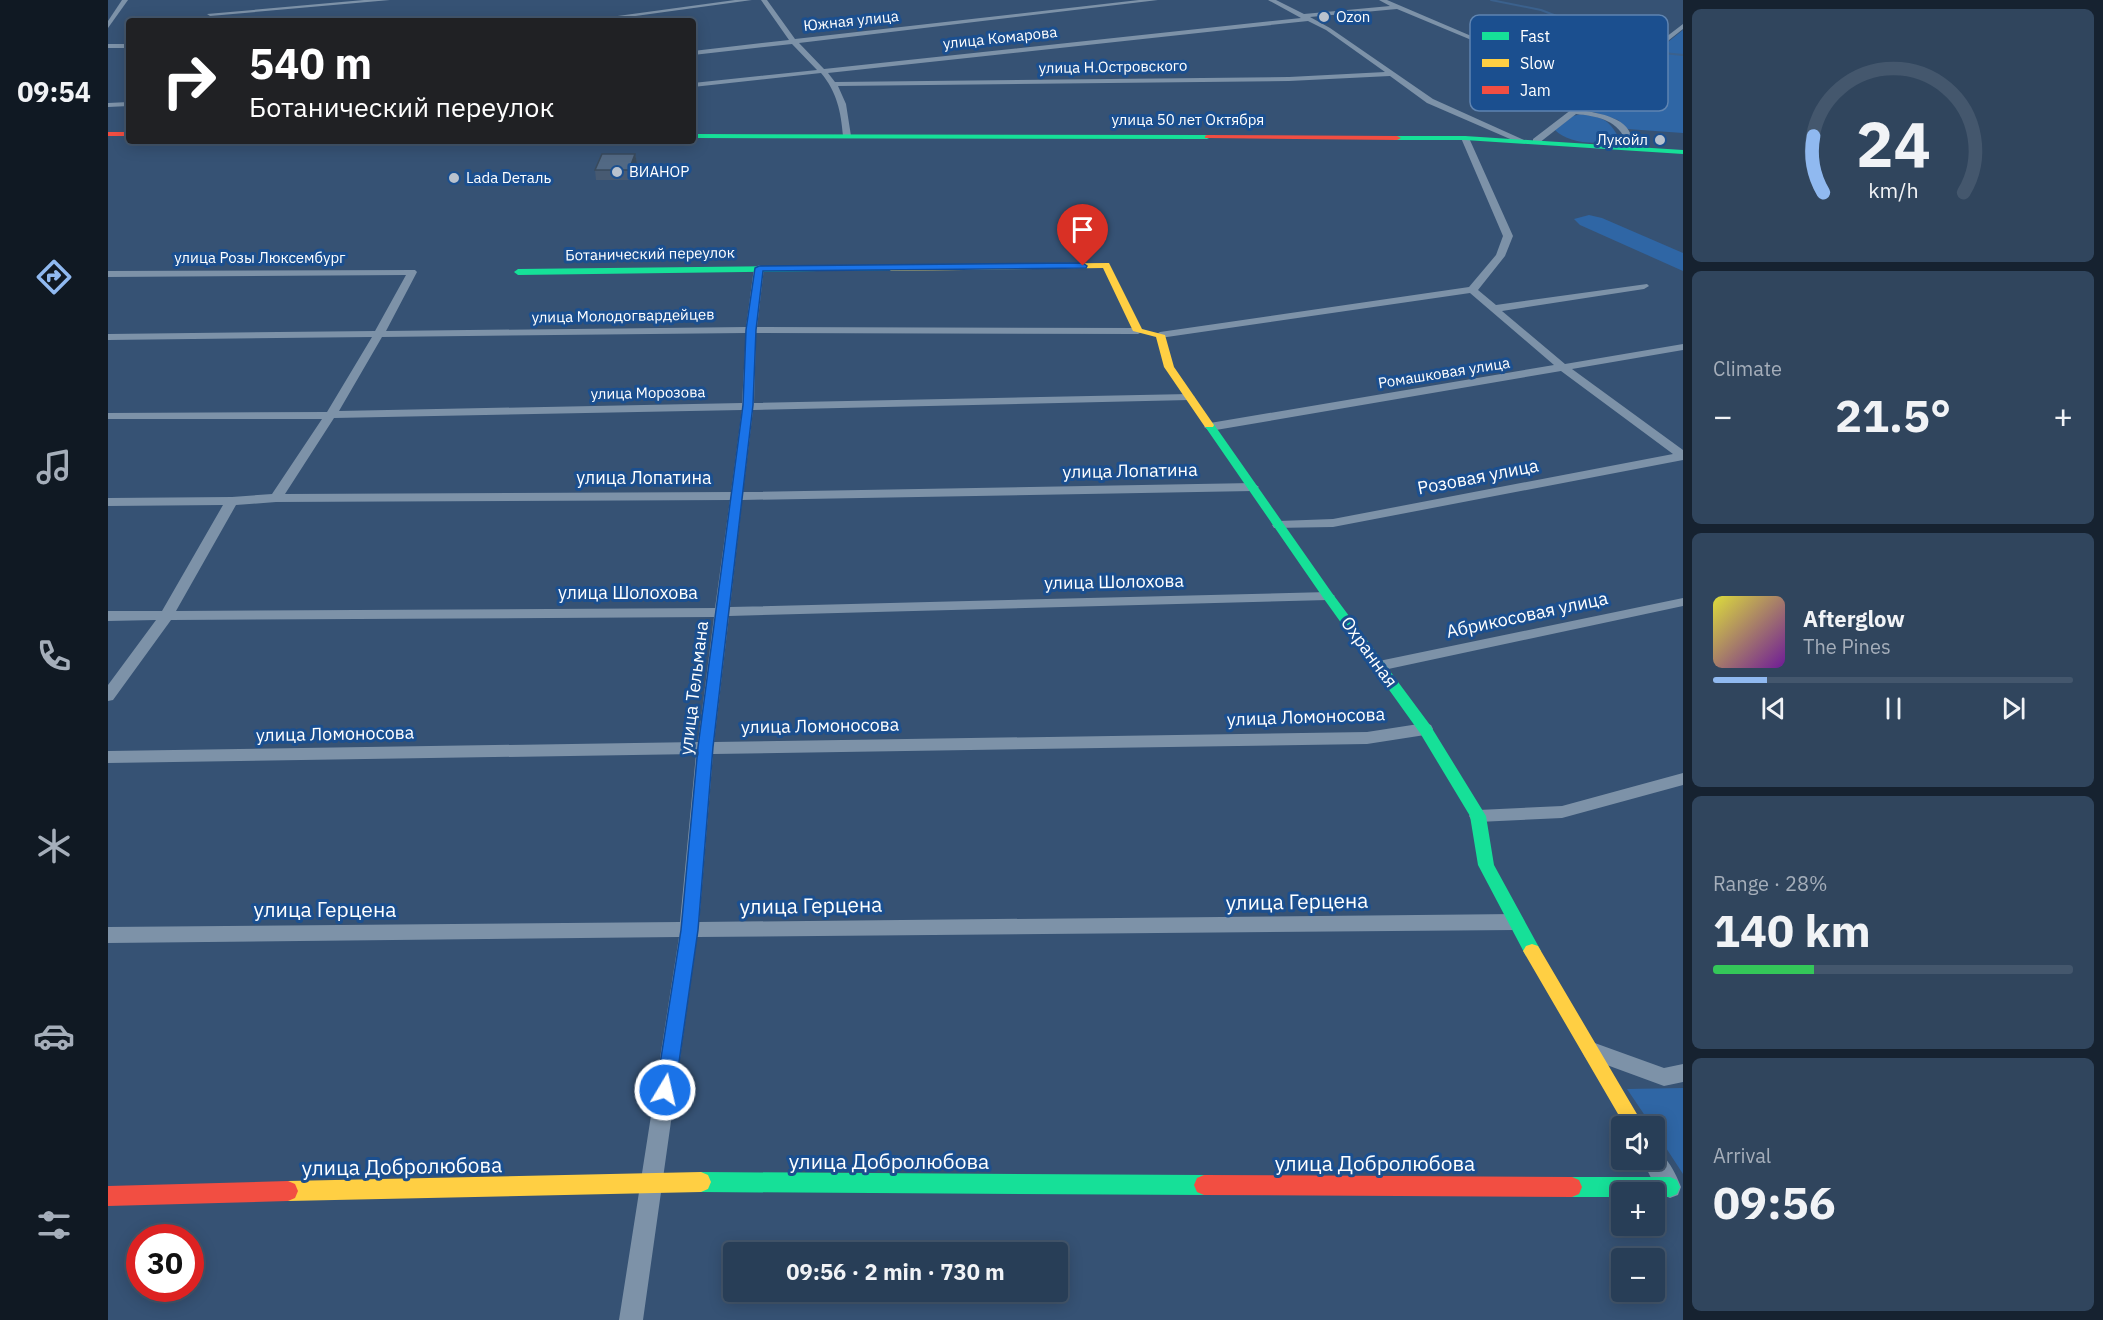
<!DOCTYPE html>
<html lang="en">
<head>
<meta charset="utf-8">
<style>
  :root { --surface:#283e57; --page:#30455d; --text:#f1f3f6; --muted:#a5aeba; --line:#44576d; --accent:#90b9f0 }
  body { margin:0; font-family:"IBM Plex Sans",sans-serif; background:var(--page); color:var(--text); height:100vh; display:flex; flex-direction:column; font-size:22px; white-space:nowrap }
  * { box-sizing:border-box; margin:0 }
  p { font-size:20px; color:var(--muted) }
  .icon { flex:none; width:33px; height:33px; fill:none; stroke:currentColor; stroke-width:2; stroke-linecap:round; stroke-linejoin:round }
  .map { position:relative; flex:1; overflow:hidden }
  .sheet { display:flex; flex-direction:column; gap:9px; padding:9px; background:#162230; width:420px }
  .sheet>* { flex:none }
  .guide { position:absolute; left:18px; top:18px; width:570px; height:126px; border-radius:6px; box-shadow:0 3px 15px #0003,0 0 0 2px var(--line); background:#202124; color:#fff; overflow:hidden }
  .controls { position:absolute; left:1503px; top:1116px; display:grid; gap:12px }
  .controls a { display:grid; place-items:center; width:54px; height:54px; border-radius:6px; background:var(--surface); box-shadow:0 3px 15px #0003,0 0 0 2px var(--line); font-size:30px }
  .speed { position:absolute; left:18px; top:1224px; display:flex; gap:12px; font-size:30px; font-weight:700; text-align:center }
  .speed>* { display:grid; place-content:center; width:78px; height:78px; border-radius:50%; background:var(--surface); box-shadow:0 3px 15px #0003,0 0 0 2px var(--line); line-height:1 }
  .speed .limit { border:9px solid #d22; background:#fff; color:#111 }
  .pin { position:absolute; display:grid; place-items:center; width:51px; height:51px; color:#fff; margin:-62px -26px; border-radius:50% 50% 50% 0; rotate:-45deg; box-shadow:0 0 6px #0007 }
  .pin .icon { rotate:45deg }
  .me { position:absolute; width:66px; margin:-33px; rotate:9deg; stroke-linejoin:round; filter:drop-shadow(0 0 4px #0008) }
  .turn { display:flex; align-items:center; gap:21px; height:126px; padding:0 24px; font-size:27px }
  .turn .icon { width:78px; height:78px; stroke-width:2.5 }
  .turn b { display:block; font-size:42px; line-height:51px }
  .big { font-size:45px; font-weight:800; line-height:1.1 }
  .sheet .tile { flex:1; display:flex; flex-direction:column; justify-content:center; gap:9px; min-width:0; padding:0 21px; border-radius:9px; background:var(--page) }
  .sheet .dial { align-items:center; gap:0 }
  .dial svg { height:156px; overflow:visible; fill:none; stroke:var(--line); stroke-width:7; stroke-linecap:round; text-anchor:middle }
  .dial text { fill:var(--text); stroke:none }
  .song { display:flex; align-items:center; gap:18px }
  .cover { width:72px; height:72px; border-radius:9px; background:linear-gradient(135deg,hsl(60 70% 55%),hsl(280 70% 35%)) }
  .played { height:6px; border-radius:3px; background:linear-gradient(90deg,var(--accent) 15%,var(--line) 15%) }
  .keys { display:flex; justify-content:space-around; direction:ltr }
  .heat { display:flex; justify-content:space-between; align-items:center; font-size:33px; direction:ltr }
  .charge { height:9px; border-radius:4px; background:linear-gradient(90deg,#34c759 28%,var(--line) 0) }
  .trip { position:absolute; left:615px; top:1242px; width:345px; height:60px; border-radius:6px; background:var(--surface); box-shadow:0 3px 15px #0003,0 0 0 2px var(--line); font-weight:800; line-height:60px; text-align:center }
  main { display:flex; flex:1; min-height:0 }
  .tab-bar { display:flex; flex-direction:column; width:108px; justify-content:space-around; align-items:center; background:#101923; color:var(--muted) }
  .tab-bar .icon { width:42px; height:42px }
  .tab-bar .active { color:var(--accent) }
  .tab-bar b { font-size:27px; color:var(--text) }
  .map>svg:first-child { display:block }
  .green { fill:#2f66a5 }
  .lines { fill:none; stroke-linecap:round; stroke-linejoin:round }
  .stream { stroke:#3b618d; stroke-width:2 }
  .street { fill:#7d92a8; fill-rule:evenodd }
  .fast { fill:#16e098; fill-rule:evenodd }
  .slow { fill:#ffcf43; fill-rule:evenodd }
  .jam { fill:#f24e42; fill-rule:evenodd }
  .wall { fill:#475a72 }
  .shaded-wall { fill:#394a5c }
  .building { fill:#526984; stroke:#394a5c; stroke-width:1.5 }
  .route { fill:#1a73e8; stroke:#114b97; stroke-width:1.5 }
  .poi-dot { fill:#b9c2ce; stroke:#1b4f8f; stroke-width:2 }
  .labels { text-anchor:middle; stroke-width:6; stroke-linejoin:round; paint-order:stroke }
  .far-poi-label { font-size:15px; fill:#fff; stroke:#1b4f8f; text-anchor:start }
  .far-street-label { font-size:15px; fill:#fff; stroke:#1b4f8f }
  .street-label { font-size:18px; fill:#fff; stroke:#1b4f8f }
  .near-street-label { font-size:21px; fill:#fff; stroke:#1b4f8f }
  .key { fill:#1b4f8f; stroke:#5f84b1; stroke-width:1.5 }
  .key-label { font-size:16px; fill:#fff }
</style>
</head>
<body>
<main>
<nav class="tab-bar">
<b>09:54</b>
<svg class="icon active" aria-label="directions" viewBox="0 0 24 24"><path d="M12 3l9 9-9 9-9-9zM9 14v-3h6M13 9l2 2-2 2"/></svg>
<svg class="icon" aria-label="music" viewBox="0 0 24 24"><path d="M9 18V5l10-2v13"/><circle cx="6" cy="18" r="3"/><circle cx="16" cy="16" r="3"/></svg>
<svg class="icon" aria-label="phone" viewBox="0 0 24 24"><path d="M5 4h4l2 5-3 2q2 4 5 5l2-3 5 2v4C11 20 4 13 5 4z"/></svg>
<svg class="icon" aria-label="climate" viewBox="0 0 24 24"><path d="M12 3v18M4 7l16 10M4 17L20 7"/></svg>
<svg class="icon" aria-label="car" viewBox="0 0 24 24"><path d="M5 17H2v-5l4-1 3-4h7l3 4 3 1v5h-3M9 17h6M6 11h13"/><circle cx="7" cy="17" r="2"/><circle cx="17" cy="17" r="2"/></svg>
<svg class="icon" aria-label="filters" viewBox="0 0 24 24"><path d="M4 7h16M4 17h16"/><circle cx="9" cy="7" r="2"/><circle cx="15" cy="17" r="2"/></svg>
</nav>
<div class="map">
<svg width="1575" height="1320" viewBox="0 0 1575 1320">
  <rect width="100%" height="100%" fill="#365274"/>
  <g class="green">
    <polygon points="1575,30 1575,133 1519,129 1510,120 1476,109"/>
    <path d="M1473 114C1495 118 1500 118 1511 138 1494 146 1460 144 1447 130L1465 116Z"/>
    <polygon points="1481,215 1494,218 1575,253 1575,271 1472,225 1466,219"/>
    <polygon points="1575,1088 1575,1174 1547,1131 1546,1126 1544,1126 1519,1089"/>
  </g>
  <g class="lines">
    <g class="stream">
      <polyline points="1383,0 1433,10 1534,49"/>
      <polyline points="1555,53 1575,55"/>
    </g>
    <g class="street">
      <polygon points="14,0 20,0 0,28 0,21"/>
      <polygon points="256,0 282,0 102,16 99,14"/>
      <polygon points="627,0 644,0 491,21 473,21"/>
      <path d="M653 0H659L687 39 1031 0H1050L691 43 716 69 1193 18 1160 0H1168L1196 14 1282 6 1271 0H1279L1389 47 1413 61 1411 64 1393 65 1414 75 1408 76 1365 57 1368 55 1385 62 1404 61 1385 49 1289 9 1202 17 1222 28 1325 99 1416 140 1409 142 1319 103 1282 76 1181 81 730 86 738 104 743 136 739 138 735 136C733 112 729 92 713 73L585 87V83L709 70 684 44 585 55V51L681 40ZM1200 21 1218 30 1277 72 1181 77 727 82 720 73Z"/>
      <path d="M1575 24V29L1472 110C1491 113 1524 118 1524 142L1501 148V144L1517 139C1508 119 1487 116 1468 114L1431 143H1425V139Z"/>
      <rect x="0" y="44" width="21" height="4"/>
      <polygon points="21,102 21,106 0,107 0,103"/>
      <polygon points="1357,136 1361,138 1405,236 1397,256 1370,290 1388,305 1539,284 1541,286 1536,289 1394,311 1457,364 1575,344 1575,350 1464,369 1575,450 1575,460 1225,527 1166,528 1164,525 1171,521 1225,519 1565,454 1453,371 1102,431 1096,427 1102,423 1446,365 1362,293 1052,338 1047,335 1052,332 1361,287 1388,255 1395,236 1353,138"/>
      <path d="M651 265 656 268 649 327 1030 328 1035 331 1030 334 648 333 646 403 1081 394 1087 397 1081 400 645 410 635 492 1145 483 1151 487 1145 491 634 500 622 607 1220 592 1227 596 1220 600 621 616 606 742 1259 732 1317 723 1323 725 1325 729 1323 733 1317 735 1259 744 605 754 591 922 1407 914 1414 917 1416 922 1414 927 1407 930 589 937 535 1320H511L571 937 0 943V927L572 922 588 754 0 763V751L590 742 606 617 63 620 5 700 0 701V685L48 620 0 621V611H54L115 505 0 506V498L124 497 164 494 214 419H0V413L219 412 264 337 0 340V334L267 331 298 275 0 277V271L307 270 309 272 278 331 638 327 646 268ZM638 333 634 403 231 411 274 337ZM634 410 623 492 177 494 226 418ZM622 500 607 608 68 611 128 505 168 502Z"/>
      <polygon points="1575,598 1575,606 1271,671 1263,666 1271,661"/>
      <polygon points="1575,773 1575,785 1454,818 1370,822 1364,821 1361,816 1364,811 1370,810 1454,806"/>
      <polygon points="1484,1042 1556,1068 1575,1064 1575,1082 1556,1086 1477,1057 1474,1051 1477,1045"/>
      <path d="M1546 1150C1559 1155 1568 1174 1573 1187L1570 1195 1562 1198C1549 1193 1540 1173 1535 1160H1546Z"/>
    </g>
    <g class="fast">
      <polygon points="585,134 1099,135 1103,137 1099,139 585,138"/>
      <polygon points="1289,136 1357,136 1575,150 1575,154 1357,140 1286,140 1285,138"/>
      <polygon points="783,265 786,266 786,270 410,275 406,272 410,269"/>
      <polygon points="1101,422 1105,423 1224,593 1322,725 1378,816 1386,865 1433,951 1430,956 1424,958 1418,956 1370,865 1362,816 1312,733 1216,599 1096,425"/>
      <polygon points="593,1172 1096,1175 1103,1178 1106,1185 1103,1192 1096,1195 593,1192 586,1189 583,1182 586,1175"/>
      <polygon points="1464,1177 1562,1177 1569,1180 1572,1187 1569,1194 1562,1197 1546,1197 1546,1192 1514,1192 1514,1197 1464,1197 1457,1194 1454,1187 1457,1180"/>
    </g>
    <g class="slow">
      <polygon points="1001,263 1034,329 1057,335 1066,367 1106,425 1105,427 1097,427 1056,367 1048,337 1025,331 995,268 783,271 779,268 783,265"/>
      <polygon points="1424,944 1430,946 1536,1126 1517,1126 1418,956 1415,951 1418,946"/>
      <polygon points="593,1172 600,1175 603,1182 600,1189 593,1192 180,1201 173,1198 170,1191 173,1184 180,1181"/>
    </g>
    <g class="jam">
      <rect x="0" y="132" width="21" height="4"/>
      <polygon points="1099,135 1289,136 1293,138 1289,140 1097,138 1097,136"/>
      <polygon points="1096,1175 1464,1177 1471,1180 1474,1187 1471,1194 1464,1197 1096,1195 1089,1192 1086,1185 1089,1178"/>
      <polygon points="180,1181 187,1184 190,1191 187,1198 180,1201 0,1206 0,1186"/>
    </g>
  </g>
  <polygon class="wall" points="527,154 529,163 523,180 488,180 487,170"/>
  <polygon class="shaded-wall" points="527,154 529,163 523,180 521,170"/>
  <polygon class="building" points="494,154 527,154 521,170 487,170"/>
  <polygon class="route" points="975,263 979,266 978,268 655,271 648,330 645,405 605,747 590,930 567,1090 564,1096 557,1099 550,1096 548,1090 573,930 590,747 635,405 638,330 647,268 651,266"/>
  <g class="poi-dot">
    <circle cx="1216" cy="17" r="6"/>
    <circle cx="1552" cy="140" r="6"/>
    <circle cx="509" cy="172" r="6"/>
    <circle cx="346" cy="178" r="6"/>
  </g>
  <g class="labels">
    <g class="far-poi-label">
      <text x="1228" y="22">Ozon</text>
      <text x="1540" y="145" text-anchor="end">Лукойл</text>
      <text x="521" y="177">ВИАНОР</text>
      <text x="358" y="183">Lada Dеталь</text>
    </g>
    <g class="far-street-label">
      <text transform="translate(743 21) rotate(-6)" y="5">Южная улица</text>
      <text transform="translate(892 38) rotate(-6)" y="5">улица Комарова</text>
      <text transform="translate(1005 67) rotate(-1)" y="5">улица Н.Островского</text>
      <text x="1080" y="125">улица 50 лет Октября</text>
      <text transform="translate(542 254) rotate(-1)" y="5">Ботанический переулок</text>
      <text x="152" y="263">улица Розы Люксембург</text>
      <text transform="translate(515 316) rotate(-1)" y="5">улица Молодогвардейцев</text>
      <text transform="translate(1336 373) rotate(-9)" y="5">Ромашковая улица</text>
      <text transform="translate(540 393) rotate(-1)" y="5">улица Морозова</text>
    </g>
    <g class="street-label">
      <text transform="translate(1022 471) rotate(-1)" y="6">улица Лопатина</text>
      <text transform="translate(1370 477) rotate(-11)" y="6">Розовая улица</text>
      <text x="536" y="484">улица Лопатина</text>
      <text transform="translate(1006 582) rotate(-1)" y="6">улица Шолохова</text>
      <text x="520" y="599">улица Шолохова</text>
      <text transform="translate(1419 615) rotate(-12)" y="6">Абрикосовая улица</text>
      <text transform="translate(1261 652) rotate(54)" y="6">Охранная</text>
      <text transform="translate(586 688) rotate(-83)" y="6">улица Тельмана</text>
      <text transform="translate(1198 717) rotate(-2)" y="6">улица Ломоносова</text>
      <text transform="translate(712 726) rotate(-1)" y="6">улица Ломоносова</text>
      <text transform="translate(227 734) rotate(-1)" y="6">улица Ломоносова</text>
    </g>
    <g class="near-street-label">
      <text transform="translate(1189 902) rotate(-1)" y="7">улица Герцена</text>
      <text transform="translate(703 906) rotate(-1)" y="7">улица Герцена</text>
      <text x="217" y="917">улица Герцена</text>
      <text x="781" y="1169">улица Добролюбова</text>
      <text x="1267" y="1171">улица Добролюбова</text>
      <text transform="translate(294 1167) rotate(-1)" y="7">улица Добролюбова</text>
    </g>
  </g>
  <rect x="1362" y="15" width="198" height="96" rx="9" class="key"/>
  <rect x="1374" y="32" width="27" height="8" fill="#16e098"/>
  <rect x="1374" y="59" width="27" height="8" fill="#ffcf43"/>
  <rect x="1374" y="86" width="27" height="8" fill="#f24e42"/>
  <g class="key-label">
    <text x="1412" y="42">Fast</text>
    <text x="1412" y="69">Slow</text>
    <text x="1412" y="96">Jam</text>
  </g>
</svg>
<div class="controls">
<a><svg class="icon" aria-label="sound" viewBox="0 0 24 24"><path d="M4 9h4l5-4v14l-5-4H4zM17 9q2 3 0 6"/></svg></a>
<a>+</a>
<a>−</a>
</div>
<div class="speed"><div class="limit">30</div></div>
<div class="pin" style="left:975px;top:266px;background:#d93025"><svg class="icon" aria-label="arrive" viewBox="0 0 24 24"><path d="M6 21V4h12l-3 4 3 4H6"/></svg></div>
<svg class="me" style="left:557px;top:1090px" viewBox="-20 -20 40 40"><circle r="17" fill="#1a73e8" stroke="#fff" stroke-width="3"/><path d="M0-11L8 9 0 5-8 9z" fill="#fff"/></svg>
<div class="trip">09:56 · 2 min · 730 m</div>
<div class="guide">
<div class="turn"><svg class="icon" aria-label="right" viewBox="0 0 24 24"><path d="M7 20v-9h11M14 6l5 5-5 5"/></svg><div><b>540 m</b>Ботанический переулок</div></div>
</div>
</div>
<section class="sheet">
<div class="tile dial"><svg viewBox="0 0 100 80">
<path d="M14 69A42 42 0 1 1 86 69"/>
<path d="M14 69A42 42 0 0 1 9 40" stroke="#90b9f0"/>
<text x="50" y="56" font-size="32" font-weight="700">24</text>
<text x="50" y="72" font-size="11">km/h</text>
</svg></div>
<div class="tile"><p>Climate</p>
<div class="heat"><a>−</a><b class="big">21.5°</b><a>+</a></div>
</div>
<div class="tile">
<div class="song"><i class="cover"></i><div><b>Afterglow</b><p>The Pines</p></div></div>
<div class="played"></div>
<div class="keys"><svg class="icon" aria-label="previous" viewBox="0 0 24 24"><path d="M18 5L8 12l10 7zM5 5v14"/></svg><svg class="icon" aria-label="pause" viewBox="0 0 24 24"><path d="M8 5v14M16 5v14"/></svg><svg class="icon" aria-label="next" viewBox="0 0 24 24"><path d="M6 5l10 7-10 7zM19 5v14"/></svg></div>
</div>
<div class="tile"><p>Range · 28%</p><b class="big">140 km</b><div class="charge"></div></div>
<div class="tile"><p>Arrival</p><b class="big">09:56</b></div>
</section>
</main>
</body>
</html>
